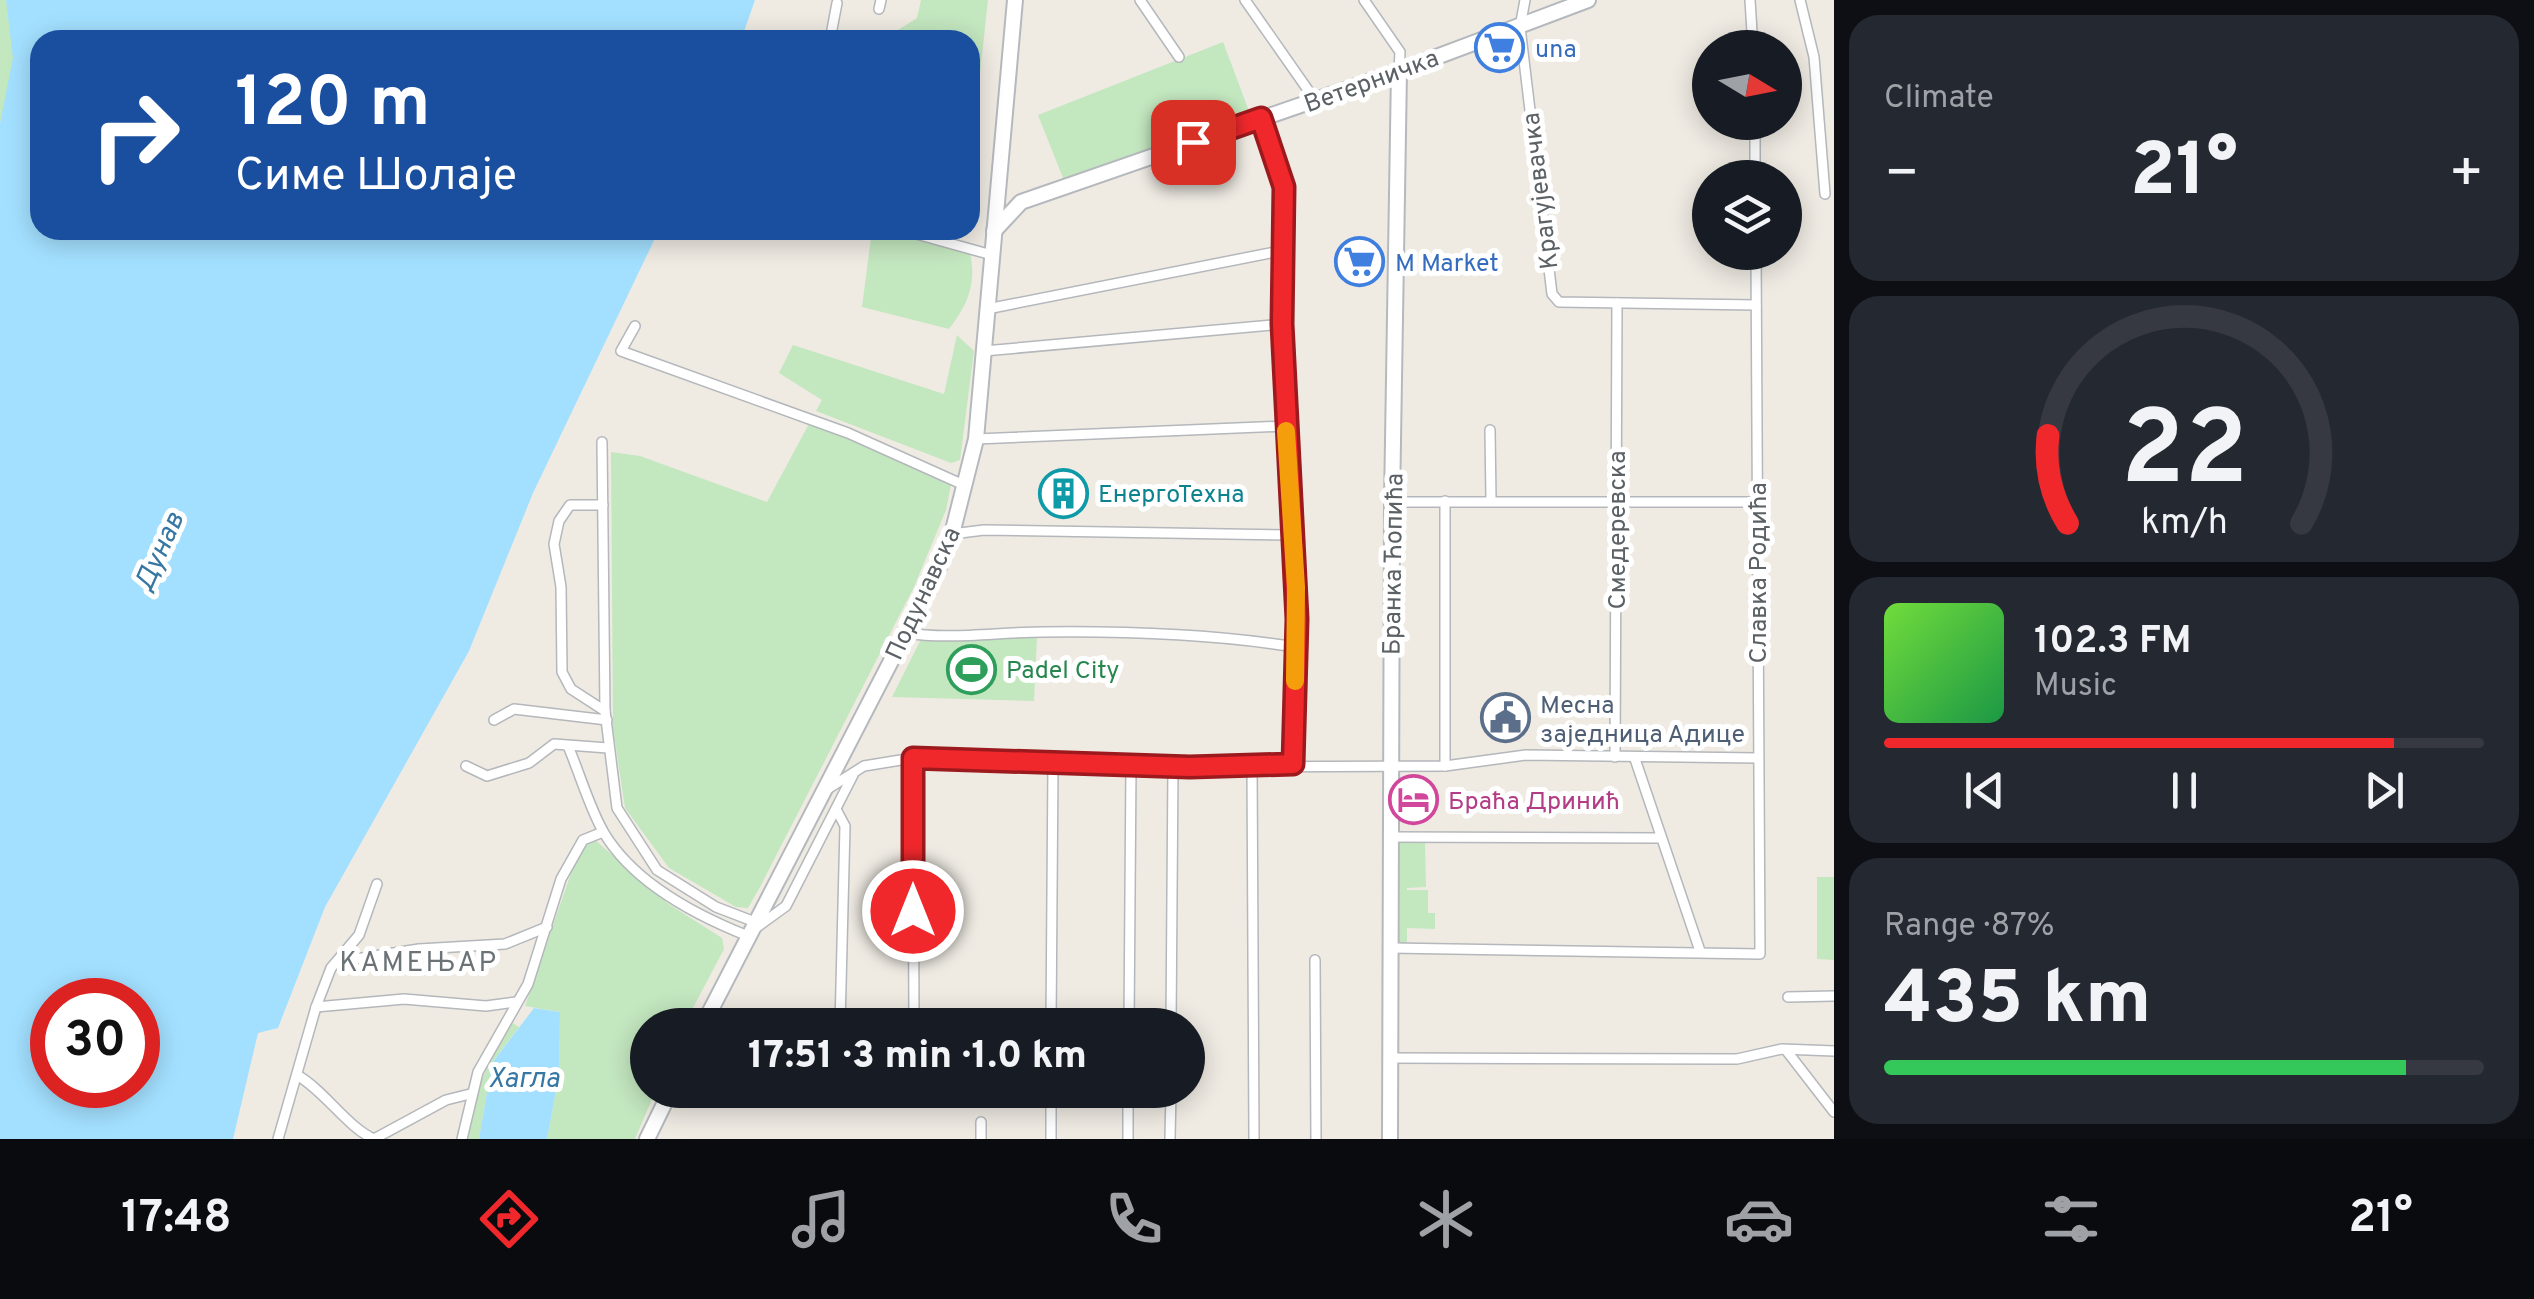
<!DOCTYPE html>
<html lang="en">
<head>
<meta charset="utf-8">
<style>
  :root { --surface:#171b24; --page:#242831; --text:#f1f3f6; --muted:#9ea1a6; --line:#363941; --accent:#f0282c }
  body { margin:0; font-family:Overpass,sans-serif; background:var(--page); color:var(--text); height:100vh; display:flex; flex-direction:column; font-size:38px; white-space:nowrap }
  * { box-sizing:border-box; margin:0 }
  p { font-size:32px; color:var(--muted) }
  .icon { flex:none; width:55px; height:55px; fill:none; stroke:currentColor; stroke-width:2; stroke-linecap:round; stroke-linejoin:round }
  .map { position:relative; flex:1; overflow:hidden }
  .sheet { display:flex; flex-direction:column; gap:15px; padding:15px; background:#0d0f14; width:700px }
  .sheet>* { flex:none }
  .guide { position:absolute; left:30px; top:30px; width:950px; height:210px; border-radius:30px; box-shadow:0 5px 25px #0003; background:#1a4fa0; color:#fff; overflow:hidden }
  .needle { width:65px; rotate:100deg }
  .fabs { position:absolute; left:1692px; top:30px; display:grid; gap:20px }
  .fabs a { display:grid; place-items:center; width:110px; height:110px; border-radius:50%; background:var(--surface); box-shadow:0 5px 25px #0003; font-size:50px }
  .speed { position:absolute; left:30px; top:978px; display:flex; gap:20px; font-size:50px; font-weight:700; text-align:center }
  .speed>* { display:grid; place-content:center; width:130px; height:130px; border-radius:50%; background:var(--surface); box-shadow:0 5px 25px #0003; line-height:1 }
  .speed .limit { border:15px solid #d22; background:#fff; color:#111 }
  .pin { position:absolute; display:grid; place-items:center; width:85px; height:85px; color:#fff; margin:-42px; border-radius:20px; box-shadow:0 5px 15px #0006 }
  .me { position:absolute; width:110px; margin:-55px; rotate:0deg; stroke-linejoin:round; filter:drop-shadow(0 0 8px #0008) }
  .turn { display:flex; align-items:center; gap:35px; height:210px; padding:0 40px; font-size:45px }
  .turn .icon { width:130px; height:130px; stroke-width:2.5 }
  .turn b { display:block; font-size:70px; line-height:85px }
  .big { font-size:75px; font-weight:800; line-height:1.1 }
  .sheet .tile { flex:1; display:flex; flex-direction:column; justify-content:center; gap:15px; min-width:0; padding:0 35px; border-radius:30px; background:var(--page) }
  .sheet .dial { align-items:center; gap:0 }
  .dial svg { height:260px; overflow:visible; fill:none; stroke:var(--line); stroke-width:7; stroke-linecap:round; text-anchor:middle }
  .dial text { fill:var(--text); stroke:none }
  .song { display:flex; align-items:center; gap:30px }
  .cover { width:120px; height:120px; border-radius:15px; background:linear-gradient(135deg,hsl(100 70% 55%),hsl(140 70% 35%)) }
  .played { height:10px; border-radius:5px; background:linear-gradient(90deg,var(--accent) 85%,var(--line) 85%) }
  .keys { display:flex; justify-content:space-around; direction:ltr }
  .heat { display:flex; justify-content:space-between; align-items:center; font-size:55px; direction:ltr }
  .charge { height:15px; border-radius:8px; background:linear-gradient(90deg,#34c759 87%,var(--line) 0) }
  .trip { position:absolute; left:630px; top:1008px; width:575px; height:100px; border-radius:50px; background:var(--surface); box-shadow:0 5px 25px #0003; font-weight:800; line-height:100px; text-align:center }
  .menu { display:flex; height:160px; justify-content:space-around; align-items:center; background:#090b0e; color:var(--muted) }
  .menu .icon { width:70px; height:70px }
  .menu .current { color:var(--accent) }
  .menu b { font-size:45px; color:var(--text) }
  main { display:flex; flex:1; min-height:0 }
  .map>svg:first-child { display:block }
  .green { fill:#c3e7bf }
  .water { fill:#a3e0ff; fill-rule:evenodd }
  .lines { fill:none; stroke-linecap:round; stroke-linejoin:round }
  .street-casing { stroke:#b4b7bb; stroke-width:12 }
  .secondary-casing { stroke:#b5b9be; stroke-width:18 }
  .street { stroke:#fff; stroke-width:9 }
  .secondary { stroke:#fff; stroke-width:14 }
  .route-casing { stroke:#9c1a1d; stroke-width:25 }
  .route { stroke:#f0282c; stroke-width:18 }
  .slow { stroke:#f59e0b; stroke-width:18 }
  .labels { text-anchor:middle; stroke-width:10; stroke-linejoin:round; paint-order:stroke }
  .shop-label { font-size:25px; fill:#366cbe; stroke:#fff; text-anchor:start }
  .street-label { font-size:25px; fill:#5b6165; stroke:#fff }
  .culture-label { font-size:25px; fill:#0d838f; stroke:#fff; text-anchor:start }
  .leisure-label { font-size:25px; fill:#27864d; stroke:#fff; text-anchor:start }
  .service-label { font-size:25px; fill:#4e5e75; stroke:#fff; text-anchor:start }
  .hotel-label { font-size:25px; fill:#b23c85; stroke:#fff; text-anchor:start }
  .water-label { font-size:28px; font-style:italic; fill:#3777a3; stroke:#fff }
  .neighbourhood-label { font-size:28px; letter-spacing:2.5px; fill:#6c7377; stroke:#fff }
</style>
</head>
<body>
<main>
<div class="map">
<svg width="1834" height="1139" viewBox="0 0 1834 1139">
  <rect width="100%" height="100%" fill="#efebe3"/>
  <g class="green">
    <path d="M0 0H6C21 38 12 86 0 123Z"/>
    <polygon points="921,0 988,0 970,165 970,40 895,40 898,30 917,18"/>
    <polygon points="1223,42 1249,111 1065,183 1038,115"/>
    <path d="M872 230 968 245C978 279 970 302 949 329L862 307Z"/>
    <polygon points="957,335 974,351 960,460 951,463 816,411 822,400 779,373 793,345 944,394"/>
    <polygon points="811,420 920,466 951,484 946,510 914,587 760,887 748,908 736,907 669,868 625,808 613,728 611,452 640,456 767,502"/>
    <polygon points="1037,636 1034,701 892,697 921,639"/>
    <polygon points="594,839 667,903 722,938 724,949 684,1025 648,1025 648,1090 656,1090 635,1139 547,1139 559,1074 560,1012 525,1006 578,853"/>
    <polygon points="1394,841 1425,841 1426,887 1407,888 1407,890 1428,890 1428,913 1435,913 1435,929 1407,928 1407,946 1395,946"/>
    <polygon points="1817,877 1834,877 1834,960 1817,959"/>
    <polygon points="509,1021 519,1027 492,1063 479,1139 467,1139 476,1092"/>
  </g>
  <g class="water">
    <path d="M6 0H755L741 40H40V230H659L533 493 469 651 325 907 278 1028 258 1033 233 1139H0V123L13 58ZM52 1000H138V1085H52Z"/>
    <polygon points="534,1008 560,1012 559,1074 547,1139 479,1139 492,1063"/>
  </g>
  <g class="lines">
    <defs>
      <g id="street">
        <polyline points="1140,0 1179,57"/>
        <polyline points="1245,0 1315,100"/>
        <polyline points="1364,0 1400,52 1399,71"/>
        <polyline points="1525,0 1520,27 1552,294 1559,302 1756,305"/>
        <polyline points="1750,0 1753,48"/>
        <polyline points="1800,0 1814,57 1825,194"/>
        <polyline points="879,9 881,0"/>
        <polyline points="830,40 837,3"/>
        <polyline points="1261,119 1284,187 1282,324 1297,619 1293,764"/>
        <polyline points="1755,178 1755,122"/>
        <polyline points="902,230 992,255"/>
        <polyline points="987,309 1285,250"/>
        <polyline points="635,326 621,351 848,433 966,486"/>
        <polyline points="984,351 1282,324"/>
        <polyline points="1490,430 1491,500"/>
        <polyline points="976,439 1286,426"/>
        <polyline points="602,442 605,711 617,808 657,870 716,907 755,922"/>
        <polyline points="1445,501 1445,766"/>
        <polyline points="1392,502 1756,502"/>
        <polyline points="603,505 570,505 559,521 554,544 561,587 562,672 571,689 605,711"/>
        <polyline points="952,534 984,530 1289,535"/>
        <path d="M906 633C950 640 998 632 1043 632 1126 631 1213 634 1295 647"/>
        <polyline points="494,720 514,709 607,720"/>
        <path d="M568 746C580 774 589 807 604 833 634 883 695 915 748 936"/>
        <polyline points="1615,757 1617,303"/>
        <polyline points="913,758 914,1025"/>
        <polyline points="1635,759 1700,951"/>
        <polyline points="1252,765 1254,1139"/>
        <polyline points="466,766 487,776 529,763 554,744 608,748"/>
        <polyline points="826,790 864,766 913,758 1189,767 1445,766 1526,755 1758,758"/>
        <polyline points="837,811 845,826 840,1025"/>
        <polyline points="1390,837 1659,838"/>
        <polyline points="753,930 786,906 853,775"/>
        <polyline points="1391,948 1760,954 1756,252"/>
        <polyline points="1315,960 1316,1139"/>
        <polyline points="337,962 419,949 505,944 547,927"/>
        <polyline points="1788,997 1834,996"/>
        <polyline points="316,1007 404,999 486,1006 516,1002"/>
        <polyline points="1051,1025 1053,763"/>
        <polyline points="1129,1025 1131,765"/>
        <polyline points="1171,1025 1173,766"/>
        <polyline points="1786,1050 1834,1112"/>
        <polyline points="1391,1058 1737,1059 1782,1049 1834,1051"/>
        <path d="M297 1075C326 1092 347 1127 374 1139L446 1100 470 1094"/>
        <polyline points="278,1139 316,1007 331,968 359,935 377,884"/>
        <polyline points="462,1139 478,1072 528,984 561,879 583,840 603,832"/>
        <polyline points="981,1139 981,1122"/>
        <polyline points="1051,1139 1051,1090"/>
        <polyline points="1128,1139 1128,1090"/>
        <polyline points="1170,1139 1171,1090"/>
      </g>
      <g id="secondary">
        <polyline points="994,231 1021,202 1399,71 1588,0"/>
        <polyline points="703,1025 937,572 952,534 976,439 1015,0"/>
        <polyline points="647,1139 671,1090"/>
        <polyline points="1390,1139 1392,502 1399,71"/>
      </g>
    </defs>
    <use href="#street" class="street-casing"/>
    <use href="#secondary" class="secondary-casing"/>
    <use href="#street" class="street"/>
    <use href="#secondary" class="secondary"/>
  </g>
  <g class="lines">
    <defs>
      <polyline id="route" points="913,911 913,758 1190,767 1293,764 1297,619 1282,324 1284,187 1261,118 1193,142"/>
    </defs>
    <use href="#route" class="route-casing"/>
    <use href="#route" class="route"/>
    <polyline class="slow" points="1286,431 1296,587 1295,681"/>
  </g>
  <defs>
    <symbol id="supermarket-ring" viewBox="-11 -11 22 22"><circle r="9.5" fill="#fff" stroke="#3f7fe0" stroke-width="1.5"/><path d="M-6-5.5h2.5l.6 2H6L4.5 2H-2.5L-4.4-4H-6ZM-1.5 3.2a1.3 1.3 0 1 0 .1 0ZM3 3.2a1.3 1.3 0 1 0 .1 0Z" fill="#3f7fe0"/></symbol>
    <symbol id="building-ring" viewBox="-11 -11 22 22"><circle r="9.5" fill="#fff" stroke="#0f9aa8" stroke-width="1.5"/><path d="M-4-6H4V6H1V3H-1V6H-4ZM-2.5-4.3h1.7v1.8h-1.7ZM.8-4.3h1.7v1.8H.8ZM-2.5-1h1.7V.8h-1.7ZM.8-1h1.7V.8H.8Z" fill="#0f9aa8"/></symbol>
    <symbol id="stadium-ring" viewBox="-11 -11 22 22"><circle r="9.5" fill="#fff" stroke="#2e9e5b" stroke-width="1.5"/><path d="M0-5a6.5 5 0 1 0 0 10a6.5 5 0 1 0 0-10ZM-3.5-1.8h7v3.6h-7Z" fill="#2e9e5b"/></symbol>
    <symbol id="civic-ring" viewBox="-11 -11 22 22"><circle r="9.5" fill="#fff" stroke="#5c6f8a" stroke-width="1.5"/><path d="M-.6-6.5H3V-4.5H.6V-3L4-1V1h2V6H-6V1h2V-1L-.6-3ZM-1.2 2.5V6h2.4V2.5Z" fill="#5c6f8a"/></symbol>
    <symbol id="hotel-ring" viewBox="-11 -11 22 22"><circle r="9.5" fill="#fff" stroke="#d1479c" stroke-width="1.5"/><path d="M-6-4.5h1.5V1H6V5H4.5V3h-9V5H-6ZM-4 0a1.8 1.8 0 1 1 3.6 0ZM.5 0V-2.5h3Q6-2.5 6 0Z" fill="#d1479c"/></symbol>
  </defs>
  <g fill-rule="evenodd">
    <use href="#supermarket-ring" x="1472" y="20" width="55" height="55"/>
    <use href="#supermarket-ring" x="1332" y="234" width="55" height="55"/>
    <use href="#building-ring" x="1036" y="466" width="55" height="55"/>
    <use href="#stadium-ring" x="944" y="642" width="55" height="55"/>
    <use href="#civic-ring" x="1478" y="690" width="55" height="55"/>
    <use href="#hotel-ring" x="1386" y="772" width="55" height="55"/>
  </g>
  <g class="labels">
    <g class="shop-label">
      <text x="1535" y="57">una</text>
      <text x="1395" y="271">M Market</text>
    </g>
    <g class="street-label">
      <text transform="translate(1371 80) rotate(-20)" y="9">Ветерничка</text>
      <text transform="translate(1539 191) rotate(-97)" y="9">Крагујевачка</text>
      <text transform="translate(1616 530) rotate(-90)" y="9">Смедеревска</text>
      <text transform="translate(1392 564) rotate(-89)" y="9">Бранка Ћопића</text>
      <text transform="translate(1757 573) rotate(-90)" y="9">Славка Родића</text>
      <text transform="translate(922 593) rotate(-65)" y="9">Подунавска</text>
    </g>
    <g class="culture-label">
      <text x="1098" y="502">ЕнергоТехна</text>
    </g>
    <g class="leisure-label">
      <text x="1006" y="678">Padel City</text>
    </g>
    <g class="service-label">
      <text x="1540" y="713">Месна<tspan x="1540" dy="29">заједница Адице</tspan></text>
    </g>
    <g class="hotel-label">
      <text x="1448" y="809">Браћа Дринић</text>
    </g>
    <g class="water-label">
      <text transform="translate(158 551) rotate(-66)" y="10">Дунав</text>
      <text x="524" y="1087">Хагла</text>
    </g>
    <g class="neighbourhood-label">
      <text x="419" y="971">КАМЕЊАР</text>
    </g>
  </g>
</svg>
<div class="fabs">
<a><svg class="needle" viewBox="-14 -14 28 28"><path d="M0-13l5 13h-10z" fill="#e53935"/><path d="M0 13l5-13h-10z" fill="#9ea1a6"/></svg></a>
<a><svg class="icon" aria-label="layers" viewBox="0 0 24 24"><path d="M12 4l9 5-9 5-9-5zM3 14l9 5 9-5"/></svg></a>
</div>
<div class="speed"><div class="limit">30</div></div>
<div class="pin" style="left:1193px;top:142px;background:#d93025"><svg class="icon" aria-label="arrive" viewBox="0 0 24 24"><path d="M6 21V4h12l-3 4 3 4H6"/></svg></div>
<svg class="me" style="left:913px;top:911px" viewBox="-20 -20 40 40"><circle r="17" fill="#f0282c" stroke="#fff" stroke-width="3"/><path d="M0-11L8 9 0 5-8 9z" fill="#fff"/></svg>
<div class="trip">17:51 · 3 min · 1.0 km</div>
<div class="guide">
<div class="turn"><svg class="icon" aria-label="right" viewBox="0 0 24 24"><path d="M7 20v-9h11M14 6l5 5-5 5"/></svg><div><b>120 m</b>Симе Шолаје</div></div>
</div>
</div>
<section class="sheet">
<div class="tile"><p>Climate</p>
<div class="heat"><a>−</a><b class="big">21°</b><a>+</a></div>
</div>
<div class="tile dial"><svg viewBox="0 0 100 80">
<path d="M14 69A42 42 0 1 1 86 69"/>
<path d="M14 69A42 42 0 0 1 8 42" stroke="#f0282c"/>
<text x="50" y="56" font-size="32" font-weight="700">22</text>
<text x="50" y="72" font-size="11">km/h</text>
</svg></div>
<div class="tile">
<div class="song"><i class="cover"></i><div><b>102.3 FM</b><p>Music</p></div></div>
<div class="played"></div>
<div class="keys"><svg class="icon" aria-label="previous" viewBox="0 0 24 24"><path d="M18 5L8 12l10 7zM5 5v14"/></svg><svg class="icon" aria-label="pause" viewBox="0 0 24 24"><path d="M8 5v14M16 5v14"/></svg><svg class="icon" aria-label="next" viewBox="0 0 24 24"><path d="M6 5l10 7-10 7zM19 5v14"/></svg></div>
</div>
<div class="tile"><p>Range · 87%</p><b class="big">435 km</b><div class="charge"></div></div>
</section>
</main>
<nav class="menu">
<b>17:48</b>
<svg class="icon current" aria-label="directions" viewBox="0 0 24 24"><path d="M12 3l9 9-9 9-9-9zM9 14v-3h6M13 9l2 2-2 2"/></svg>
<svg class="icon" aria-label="music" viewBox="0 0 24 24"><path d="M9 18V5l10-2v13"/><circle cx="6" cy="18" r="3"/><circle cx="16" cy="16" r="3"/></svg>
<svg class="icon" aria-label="phone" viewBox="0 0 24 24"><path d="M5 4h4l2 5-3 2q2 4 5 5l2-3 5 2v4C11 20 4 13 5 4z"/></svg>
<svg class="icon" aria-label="climate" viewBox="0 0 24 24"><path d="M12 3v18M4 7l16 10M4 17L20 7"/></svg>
<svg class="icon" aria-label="car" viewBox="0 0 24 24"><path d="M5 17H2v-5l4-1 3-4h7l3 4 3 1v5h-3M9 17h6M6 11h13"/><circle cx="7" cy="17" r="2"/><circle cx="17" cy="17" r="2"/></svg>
<svg class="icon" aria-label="filters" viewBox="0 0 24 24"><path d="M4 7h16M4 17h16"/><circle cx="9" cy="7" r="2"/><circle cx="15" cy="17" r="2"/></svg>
<b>21°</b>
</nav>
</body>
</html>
